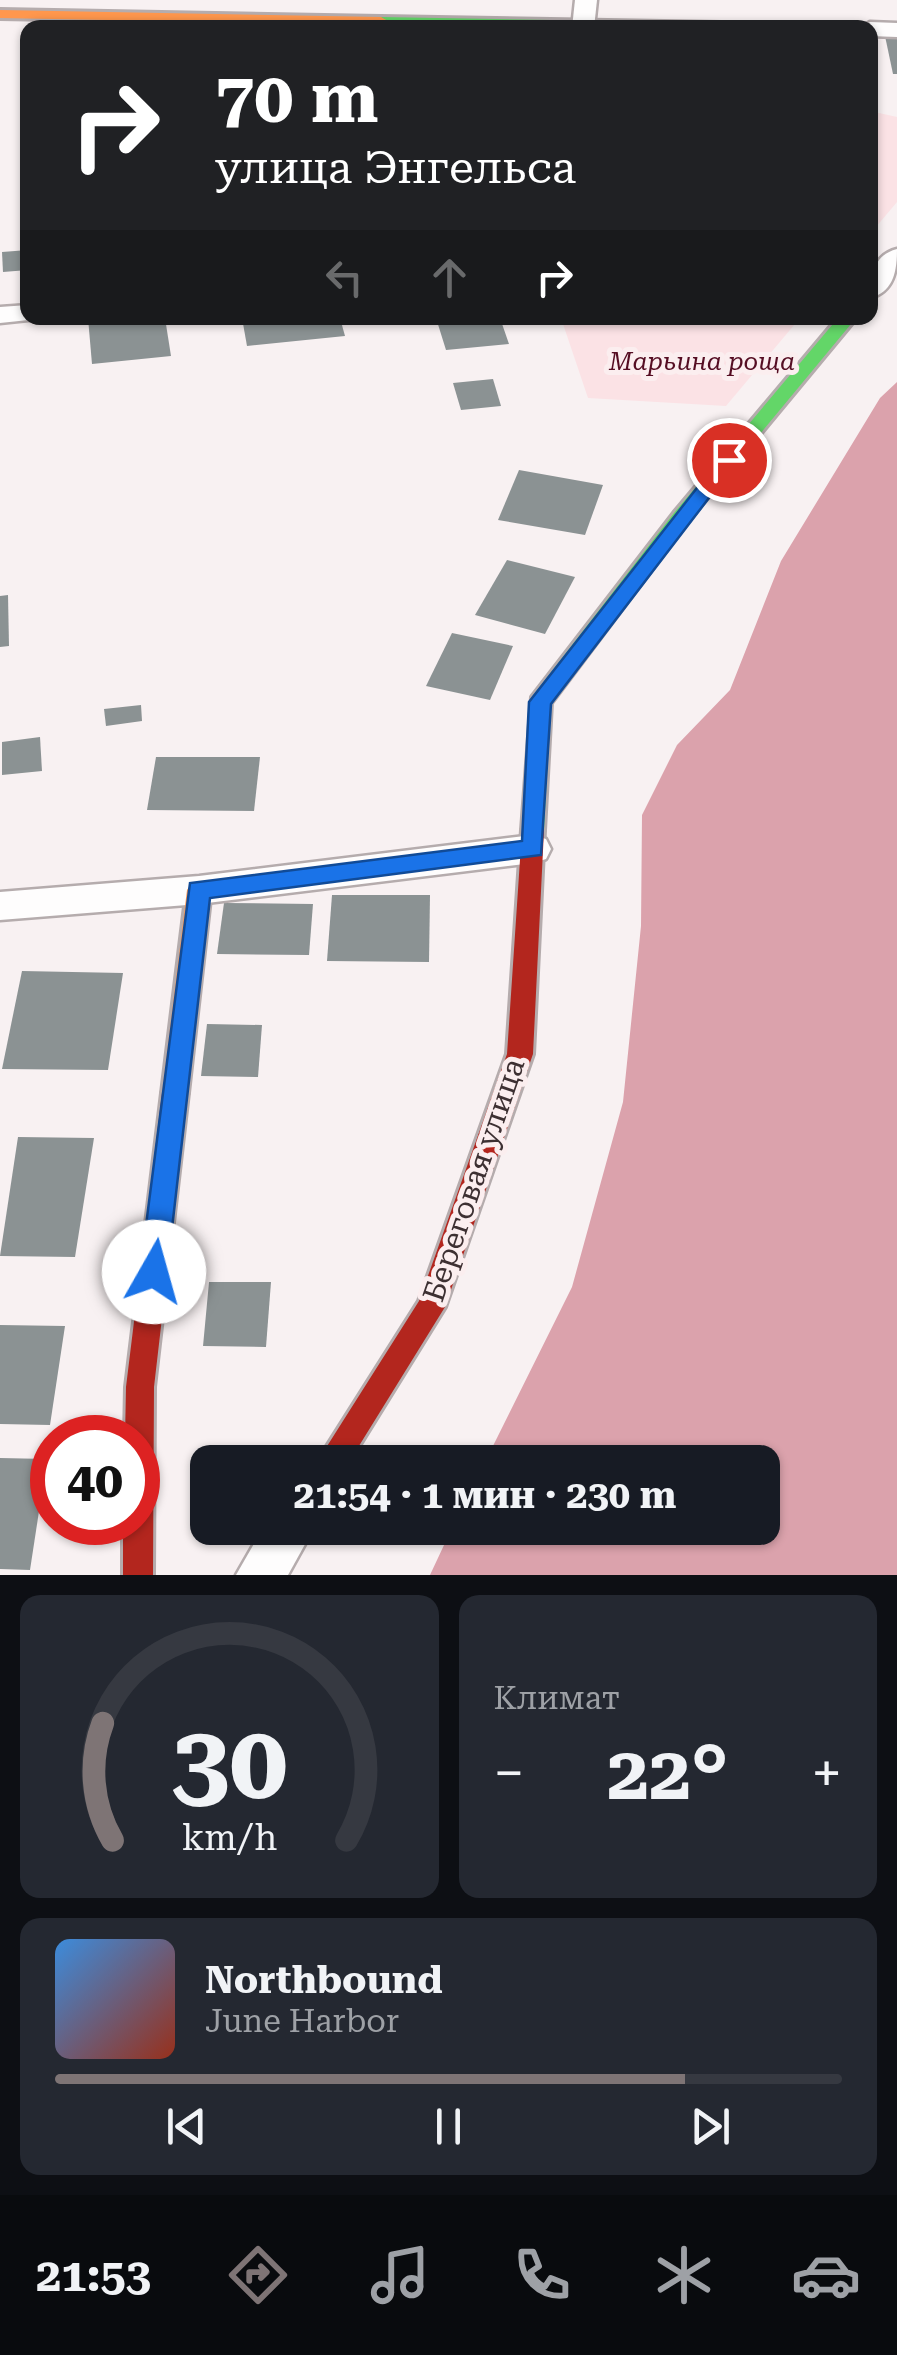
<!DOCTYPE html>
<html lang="ru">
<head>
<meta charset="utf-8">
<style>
  :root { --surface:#171b24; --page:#242831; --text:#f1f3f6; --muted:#9ea1a6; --line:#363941; --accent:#7e7475 }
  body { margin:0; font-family:"Roboto Serif",serif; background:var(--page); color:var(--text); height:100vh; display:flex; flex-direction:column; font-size:38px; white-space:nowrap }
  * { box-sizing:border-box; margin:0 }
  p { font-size:32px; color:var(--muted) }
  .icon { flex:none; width:55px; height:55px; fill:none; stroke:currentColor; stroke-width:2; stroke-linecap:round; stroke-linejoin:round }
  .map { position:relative; height:1575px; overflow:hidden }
  .side { display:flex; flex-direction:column; gap:20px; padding:20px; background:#0d0f14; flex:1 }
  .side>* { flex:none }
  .hud { position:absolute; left:20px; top:20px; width:858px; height:305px; border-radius:20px; box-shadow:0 2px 8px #0004; background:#202124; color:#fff; overflow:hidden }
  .speed { position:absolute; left:30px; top:1415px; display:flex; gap:20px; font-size:50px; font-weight:700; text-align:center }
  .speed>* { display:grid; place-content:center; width:130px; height:130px; border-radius:50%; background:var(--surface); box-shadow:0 2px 8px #0004; line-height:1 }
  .speed .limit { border:15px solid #d22; background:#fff; color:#111 }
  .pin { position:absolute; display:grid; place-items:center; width:85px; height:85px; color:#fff; margin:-42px; border:5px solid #fff; border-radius:50%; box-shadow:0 2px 10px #0007 }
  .me { position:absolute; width:110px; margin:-55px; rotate:7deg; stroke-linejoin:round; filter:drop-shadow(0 0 8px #0008) }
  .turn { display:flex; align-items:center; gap:35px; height:210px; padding:0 30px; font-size:45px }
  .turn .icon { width:130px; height:130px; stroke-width:2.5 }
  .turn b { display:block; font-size:70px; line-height:85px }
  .lanes { display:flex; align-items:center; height:95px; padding:0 30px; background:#0003; justify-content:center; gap:50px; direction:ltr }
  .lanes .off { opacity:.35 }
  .big { font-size:75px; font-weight:700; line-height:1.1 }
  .side .card { flex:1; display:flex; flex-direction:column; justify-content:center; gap:15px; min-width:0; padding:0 35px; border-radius:20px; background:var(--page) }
  .side .dial { align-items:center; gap:0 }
  .dial svg { height:260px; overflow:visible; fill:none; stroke:var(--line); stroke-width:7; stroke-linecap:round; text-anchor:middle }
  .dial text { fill:var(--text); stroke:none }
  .song { display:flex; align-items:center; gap:30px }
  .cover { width:120px; height:120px; border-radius:15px; background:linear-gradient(135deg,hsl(210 70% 55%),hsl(10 70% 35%)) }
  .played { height:10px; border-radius:5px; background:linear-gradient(90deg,var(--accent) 80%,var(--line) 80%) }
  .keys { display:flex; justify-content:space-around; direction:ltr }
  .heat { display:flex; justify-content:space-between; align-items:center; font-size:55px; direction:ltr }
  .side .tiles { flex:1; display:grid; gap:20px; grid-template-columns:1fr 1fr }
  .card:last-child { grid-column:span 2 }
  .trip { position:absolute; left:190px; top:1445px; width:590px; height:100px; border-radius:20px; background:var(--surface); box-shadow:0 2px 8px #0004; font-weight:700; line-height:100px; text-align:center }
  .menu { display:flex; height:160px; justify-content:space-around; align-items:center; background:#090b0e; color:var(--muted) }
  .menu .icon { width:70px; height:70px }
  .menu .active { color:var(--accent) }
  .menu b { font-size:45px; color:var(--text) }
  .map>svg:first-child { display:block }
  .green { fill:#fbe2e5 }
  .water { fill:#dba2ac }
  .building { fill:#8b9293 }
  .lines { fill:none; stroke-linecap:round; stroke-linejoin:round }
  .street-casing { stroke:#b5acad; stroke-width:5 }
  .fast-casing { stroke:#b5acad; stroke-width:6 }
  .slow-casing { stroke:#b5acad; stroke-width:6 }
  .jam-casing { stroke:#b5acad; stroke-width:6 }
  .street { fill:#fefdfd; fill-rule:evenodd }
  .fast { fill:#63d668; fill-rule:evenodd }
  .slow { fill:#ff974d; fill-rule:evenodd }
  .jam { fill:#b3261e; fill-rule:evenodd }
  .route { fill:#1a73e8; stroke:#114b97; stroke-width:2.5 }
  .labels { text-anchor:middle; stroke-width:10; stroke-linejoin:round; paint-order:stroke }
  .far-park-label { font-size:25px; font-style:italic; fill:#550e23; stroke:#fbeeef }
  .street-label { font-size:30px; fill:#3d3032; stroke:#fbeeef }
</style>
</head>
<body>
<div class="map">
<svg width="897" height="1575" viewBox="0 0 897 1575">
  <rect width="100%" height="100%" fill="#f8f1f2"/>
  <g class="green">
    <polygon points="870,111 897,117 897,202 870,234"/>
    <polygon points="561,318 800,318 726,406 588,398"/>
  </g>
  <polygon class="water" points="897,382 897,1575 430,1575 452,1528 762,1528 762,1462 485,1462 572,1287 623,1102 641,926 642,815 677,745 730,690 781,561 880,398"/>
  <g class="building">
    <polygon points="885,36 897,36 897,74 893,74"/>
    <polygon points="28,250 28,270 3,272 2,252"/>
    <polygon points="88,318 165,318 171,356 92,364"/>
    <polygon points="242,318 340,318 345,336 247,346"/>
    <polygon points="436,318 500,318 509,344 446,350"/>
    <polygon points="493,379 501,406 461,410 453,383"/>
    <polygon points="519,470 603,485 585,535 498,520"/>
    <polygon points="507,560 575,577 545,634 475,615"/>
    <polygon points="8,595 9,646 0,647 0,596"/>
    <polygon points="452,633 513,646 490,700 426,686"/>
    <polygon points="141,705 142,721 106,726 104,709"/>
    <polygon points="40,737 42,771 2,775 2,742"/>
    <polygon points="156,757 260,757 254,811 147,810"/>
    <polygon points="332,895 430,895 429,962 327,961"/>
    <polygon points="224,903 313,904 309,955 217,954"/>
    <polygon points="22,971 123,973 108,1070 2,1069"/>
    <polygon points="207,1024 262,1025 258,1077 201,1076"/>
    <polygon points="18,1137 94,1138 75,1257 0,1256"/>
    <polygon points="209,1282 271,1282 266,1347 203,1346"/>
    <polygon points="0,1325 65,1326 50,1425 0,1424"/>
    <polygon points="0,1458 47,1459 30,1570 0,1569"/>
  </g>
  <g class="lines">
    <defs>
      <g id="street">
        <polygon points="575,0 597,0 594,28 572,28"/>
        <polygon points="870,22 897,23 897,37 870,36 870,28 860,28"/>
        <path d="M897 249C897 270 894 292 870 298 870 277 873 255 897 249Z"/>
        <polygon points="28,305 28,318 38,319 0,323 0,307"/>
        <polygon points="533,835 546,839 551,849 546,859 533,863 199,904 0,920 0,892 199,876"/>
        <polygon points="263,1528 314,1528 288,1575 236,1575"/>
      </g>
      <g id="fast">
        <polygon points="381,17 773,24 780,28 376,24 374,21"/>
        <polygon points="838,318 856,318 688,521 551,703 544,830 541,836 525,836 522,830 532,697 674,513"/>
      </g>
      <g id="slow">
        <polygon points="0,10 381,17 388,21 381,25 0,18"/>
        <polygon points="199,881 207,884 211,890 188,1093 184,1101 175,1104 166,1101 162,1093 187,890 191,884"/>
      </g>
      <g id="jam">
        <polygon points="533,821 541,824 544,830 533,1054 445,1307 349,1462 317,1462 419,1301 507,1054 522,830 525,824"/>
        <polygon points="175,1082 184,1085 188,1093 154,1387 153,1575 123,1575 123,1522 138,1522 138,1438 125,1438 126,1387 162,1093 166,1085"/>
      </g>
    </defs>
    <use href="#street" class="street-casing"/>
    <use href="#fast" class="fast-casing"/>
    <use href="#slow" class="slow-casing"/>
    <use href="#jam" class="jam-casing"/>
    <use href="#street" class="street"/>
    <use href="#fast" class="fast"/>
    <use href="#slow" class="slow"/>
    <use href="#jam" class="jam"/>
  </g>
  <polygon class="route" points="722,456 738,460 551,704 541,855 210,898 167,1272 163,1281 154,1285 144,1281 140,1272 190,883 522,841 529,702"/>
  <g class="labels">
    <g class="far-park-label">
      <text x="702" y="370">Марьина роща</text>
    </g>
    <g class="street-label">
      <text transform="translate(474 1180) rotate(-71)" y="10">Береговая улица</text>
    </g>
  </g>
</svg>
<div class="speed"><div class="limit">40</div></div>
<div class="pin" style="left:729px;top:460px;background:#d93025"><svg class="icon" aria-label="arrive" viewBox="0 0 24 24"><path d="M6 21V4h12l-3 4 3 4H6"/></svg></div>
<svg class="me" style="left:154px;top:1272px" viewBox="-20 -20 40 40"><circle r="19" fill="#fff"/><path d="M0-13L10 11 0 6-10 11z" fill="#1a73e8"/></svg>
<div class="trip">21:54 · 1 мин · 230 m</div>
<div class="hud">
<div class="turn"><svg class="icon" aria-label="right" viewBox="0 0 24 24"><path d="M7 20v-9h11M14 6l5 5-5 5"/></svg><div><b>70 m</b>улица Энгельса</div></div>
<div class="lanes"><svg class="icon off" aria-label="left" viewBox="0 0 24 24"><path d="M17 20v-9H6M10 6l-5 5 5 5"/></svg><svg class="icon off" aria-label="ahead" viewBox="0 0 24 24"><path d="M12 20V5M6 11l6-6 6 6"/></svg><svg class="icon" aria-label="right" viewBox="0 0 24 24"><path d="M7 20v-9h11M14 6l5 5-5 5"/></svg></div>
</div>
</div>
<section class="side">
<div class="tiles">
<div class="card dial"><svg viewBox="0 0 100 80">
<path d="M14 69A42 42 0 1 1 86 69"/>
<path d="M14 69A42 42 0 0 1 11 33" stroke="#7e7475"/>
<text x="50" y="56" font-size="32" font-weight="700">30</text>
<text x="50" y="72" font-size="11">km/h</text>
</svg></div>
<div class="card"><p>Климат</p>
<div class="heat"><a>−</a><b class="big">22°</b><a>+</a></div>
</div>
<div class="card">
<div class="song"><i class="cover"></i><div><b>Northbound</b><p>June Harbor</p></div></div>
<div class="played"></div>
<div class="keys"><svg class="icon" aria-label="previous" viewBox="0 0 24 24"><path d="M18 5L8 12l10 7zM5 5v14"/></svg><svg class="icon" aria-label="pause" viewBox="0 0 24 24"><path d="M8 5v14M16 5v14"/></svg><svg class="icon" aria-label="next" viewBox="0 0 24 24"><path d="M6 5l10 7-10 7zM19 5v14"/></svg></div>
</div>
</div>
</section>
<nav class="menu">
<b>21:53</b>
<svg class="icon active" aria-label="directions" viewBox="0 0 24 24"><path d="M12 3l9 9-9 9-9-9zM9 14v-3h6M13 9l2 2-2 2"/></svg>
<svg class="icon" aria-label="music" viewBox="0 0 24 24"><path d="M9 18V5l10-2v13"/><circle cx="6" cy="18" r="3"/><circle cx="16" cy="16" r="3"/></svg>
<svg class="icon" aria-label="phone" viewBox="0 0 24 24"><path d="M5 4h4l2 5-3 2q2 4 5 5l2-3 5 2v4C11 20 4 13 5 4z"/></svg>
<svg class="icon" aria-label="climate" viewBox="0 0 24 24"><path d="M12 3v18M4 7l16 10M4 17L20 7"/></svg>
<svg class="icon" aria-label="car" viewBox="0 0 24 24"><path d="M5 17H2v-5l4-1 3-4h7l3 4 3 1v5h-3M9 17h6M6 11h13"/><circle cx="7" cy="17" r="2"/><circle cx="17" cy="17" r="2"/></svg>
</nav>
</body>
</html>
